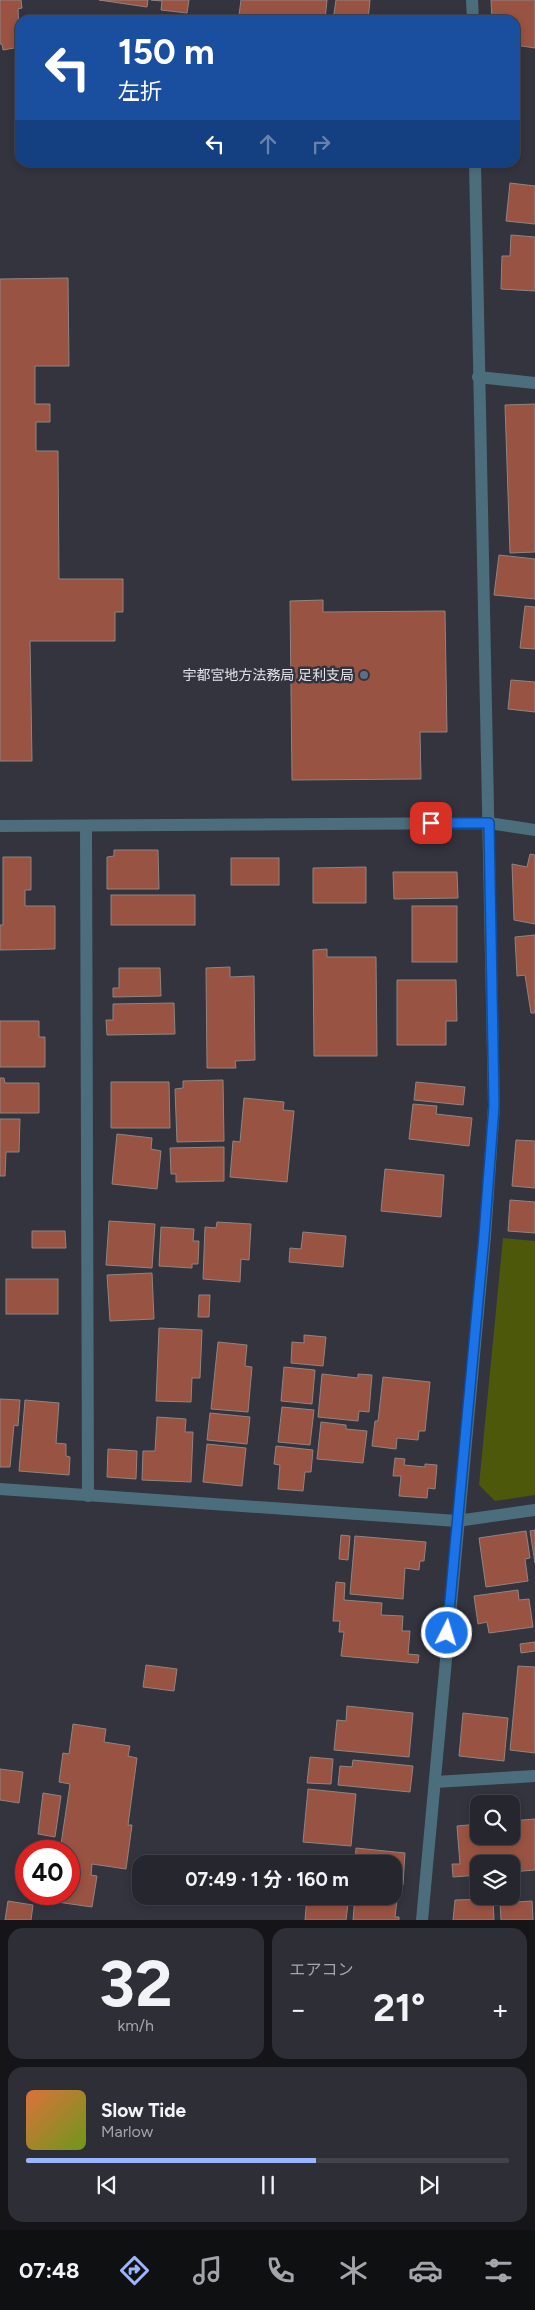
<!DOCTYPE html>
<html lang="ja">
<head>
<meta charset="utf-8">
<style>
  :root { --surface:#26272e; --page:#2e2f36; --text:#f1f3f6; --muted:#a4a5aa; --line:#42444a; --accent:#9ab5fd }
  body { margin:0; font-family:Figtree,"Noto Sans JP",sans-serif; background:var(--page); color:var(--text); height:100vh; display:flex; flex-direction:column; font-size:19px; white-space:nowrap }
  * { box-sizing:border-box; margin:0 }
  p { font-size:16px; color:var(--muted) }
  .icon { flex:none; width:28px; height:28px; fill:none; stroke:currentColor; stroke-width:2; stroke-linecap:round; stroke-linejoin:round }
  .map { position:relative; height:1920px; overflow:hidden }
  .side { display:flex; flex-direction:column; gap:8px; padding:8px; background:#151519; flex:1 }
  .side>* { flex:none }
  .banner { position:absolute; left:15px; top:15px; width:505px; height:152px; border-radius:15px; box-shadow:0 2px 8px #0003,0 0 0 1px var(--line); background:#1a4fa0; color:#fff; overflow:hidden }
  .buttons { position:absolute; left:470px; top:1795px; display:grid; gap:10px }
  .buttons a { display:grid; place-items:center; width:50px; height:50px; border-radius:10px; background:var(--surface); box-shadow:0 2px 8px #0003,0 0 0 1px var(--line); font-size:25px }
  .speed { position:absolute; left:15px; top:1840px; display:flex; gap:10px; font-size:25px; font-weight:700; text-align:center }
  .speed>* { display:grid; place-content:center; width:65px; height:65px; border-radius:50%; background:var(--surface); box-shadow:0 2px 8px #0003,0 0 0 1px var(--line); line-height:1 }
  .speed .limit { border:8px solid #d22; background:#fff; color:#111 }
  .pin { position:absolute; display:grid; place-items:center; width:42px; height:42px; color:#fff; margin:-21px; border-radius:10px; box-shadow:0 2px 8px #0006 }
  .me { position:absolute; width:55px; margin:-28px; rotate:5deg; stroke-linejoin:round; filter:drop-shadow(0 0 4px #0008) }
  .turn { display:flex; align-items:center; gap:18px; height:105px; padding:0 20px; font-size:22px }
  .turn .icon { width:65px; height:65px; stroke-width:2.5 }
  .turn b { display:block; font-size:35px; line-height:42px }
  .lanes { display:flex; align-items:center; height:48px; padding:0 20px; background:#0003; justify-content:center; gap:25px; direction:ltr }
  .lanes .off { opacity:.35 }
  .big { font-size:38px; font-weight:700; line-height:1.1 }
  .side .tile { flex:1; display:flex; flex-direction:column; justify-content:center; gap:8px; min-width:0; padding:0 18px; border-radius:15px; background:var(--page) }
  .side .dial { align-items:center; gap:0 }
  .dial b { font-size:65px; line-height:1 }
  .song { display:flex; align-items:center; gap:15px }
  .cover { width:60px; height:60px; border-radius:8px; background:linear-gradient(135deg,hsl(20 70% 55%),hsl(80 70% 35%)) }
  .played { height:5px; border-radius:2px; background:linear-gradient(90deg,var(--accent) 60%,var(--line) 60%) }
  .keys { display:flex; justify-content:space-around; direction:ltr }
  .heat { display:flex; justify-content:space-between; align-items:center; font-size:28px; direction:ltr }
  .side .tiles { flex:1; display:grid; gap:8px; grid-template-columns:1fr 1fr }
  .tile:last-child { grid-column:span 2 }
  .trip { position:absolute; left:132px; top:1855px; width:270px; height:50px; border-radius:15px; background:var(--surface); box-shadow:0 2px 8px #0003,0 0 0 1px var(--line); font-weight:700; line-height:50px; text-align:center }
  .dock { display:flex; height:80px; justify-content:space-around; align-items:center; background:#0f1012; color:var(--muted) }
  .dock .icon { width:35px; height:35px }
  .dock .selected { color:var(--accent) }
  .dock b { font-size:22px; color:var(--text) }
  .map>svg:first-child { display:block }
  .green { fill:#4e580a }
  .building { fill:#995342; stroke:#918480 }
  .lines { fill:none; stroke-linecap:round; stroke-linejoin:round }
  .minor { stroke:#4c6e7c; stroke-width:12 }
  .route-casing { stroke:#114b97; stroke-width:12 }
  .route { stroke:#1a73e8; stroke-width:9 }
  .service-dot { fill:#5c6f8a; stroke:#33343e; stroke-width:2 }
  .labels { text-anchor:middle; stroke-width:5; stroke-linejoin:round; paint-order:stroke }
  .poi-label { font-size:14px; fill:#e2e3e9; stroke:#33343e; text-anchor:end }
</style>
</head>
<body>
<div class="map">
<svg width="535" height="1920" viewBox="0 0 535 1920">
  <rect width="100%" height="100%" fill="#33343e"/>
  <polygon class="green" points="503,1238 535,1241 535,1495 495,1501 479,1485"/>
  <g class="building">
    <polygon points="0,0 21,0 22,8 18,9 20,47 3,50 2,44 0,44"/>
    <polygon points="99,0 148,0 147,7"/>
    <polygon points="151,0 189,0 187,13 161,10 162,1"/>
    <polygon points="241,0 327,0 325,20 278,20 239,15"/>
    <polygon points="336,0 370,0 368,20 333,20"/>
    <polygon points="491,0 535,0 535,48 515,45 515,20 492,20"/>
    <polygon points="510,183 535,186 535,224 506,221"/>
    <polygon points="511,235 535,237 535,291 501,289 502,256 510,256"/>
    <polygon points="68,278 69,366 35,366 35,404 50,404 50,422 36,422 36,451 58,451 59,579 123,579 123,612 115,612 115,641 30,641 32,761 0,761 0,279"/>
    <polygon points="535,404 535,552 510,553 505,405"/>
    <polygon points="499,555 535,559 535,599 494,595"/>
    <polygon points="323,600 323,612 445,611 447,732 420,732 421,779 292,780 290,601"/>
    <polygon points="525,606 535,607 535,649 520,648"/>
    <polygon points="511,680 535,682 535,712 508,709"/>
    <polygon points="114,850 158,850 159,889 107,889 107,857 114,856"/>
    <polygon points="530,854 535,855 535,924 514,920 512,864 527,867"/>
    <polygon points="3,857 31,857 31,890 25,890 25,906 55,906 55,949 0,950 0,925 3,925"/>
    <rect x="231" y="858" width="48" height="27"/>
    <polygon points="366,867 366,903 313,903 313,868"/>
    <polygon points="393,872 457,872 458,898 394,899"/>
    <rect x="111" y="895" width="84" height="30"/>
    <rect x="412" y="906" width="45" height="56"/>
    <polygon points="535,935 535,1013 531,1013 525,975 517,976 515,937"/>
    <polygon points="327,949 327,957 376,957 377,1056 314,1056 313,950"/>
    <polygon points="230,967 230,977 254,976 255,1060 235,1061 236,1068 207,1068 206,968"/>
    <polygon points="119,968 160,968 161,996 113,997 113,988 119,988"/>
    <polygon points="397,980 456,980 457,1021 446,1021 446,1045 397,1045"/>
    <polygon points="174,1003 175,1034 107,1035 106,1020 113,1020 113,1004"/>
    <polygon points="0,1021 39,1021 39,1037 45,1037 45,1067 0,1067"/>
    <polygon points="0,1078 4,1078 5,1083 39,1083 39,1113 0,1113"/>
    <polygon points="223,1080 224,1141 177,1142 175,1089 183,1088 183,1081"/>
    <polygon points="111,1082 169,1082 170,1128 111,1128"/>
    <polygon points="416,1082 465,1087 463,1105 414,1100"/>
    <polygon points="244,1098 284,1102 283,1110 294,1111 287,1182 230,1177 233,1141 240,1142"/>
    <polygon points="413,1104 437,1106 436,1114 472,1118 469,1146 409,1139"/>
    <polygon points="0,1119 20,1119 19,1152 6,1152 5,1176 0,1176"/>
    <polygon points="117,1134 152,1138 151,1149 161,1151 157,1189 112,1184"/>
    <polygon points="516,1140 535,1141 535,1188 512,1186"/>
    <polygon points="224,1147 224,1181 176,1182 176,1174 171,1174 170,1148"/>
    <polygon points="385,1169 444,1175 441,1217 381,1211"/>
    <polygon points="510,1200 535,1202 535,1233 508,1231"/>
    <polygon points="109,1221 155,1224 152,1268 106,1265"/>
    <polygon points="217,1222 251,1224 249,1260 241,1259 240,1282 203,1279 205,1227 216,1228"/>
    <polygon points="161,1227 194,1229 193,1241 199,1241 198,1264 192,1264 192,1268 159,1266"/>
    <polygon points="32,1231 65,1231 66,1248 32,1248"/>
    <polygon points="303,1232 346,1236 343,1267 289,1262 290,1248 301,1249"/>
    <polygon points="152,1273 154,1319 110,1321 107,1275"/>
    <rect x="6" y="1279" width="52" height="35"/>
    <polygon points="199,1295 210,1295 209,1317 198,1317"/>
    <polygon points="159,1328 202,1330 200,1378 192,1378 191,1402 156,1401"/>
    <polygon points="304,1335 326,1337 323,1366 291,1363 292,1342 304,1343"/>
    <polygon points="218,1342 247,1345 245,1366 252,1367 248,1412 211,1409"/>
    <polygon points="284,1367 315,1370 312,1404 281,1401"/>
    <polygon points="322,1374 358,1378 358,1374 372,1375 369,1412 359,1411 358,1421 318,1417"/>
    <polygon points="383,1377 430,1382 425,1431 419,1431 418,1440 397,1438 396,1449 372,1446 375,1421 378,1421"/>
    <polygon points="0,1399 20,1400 18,1426 14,1425 10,1467 0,1467"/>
    <polygon points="25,1400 59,1403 56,1443 66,1444 66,1456 70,1457 69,1475 19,1471"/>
    <polygon points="282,1407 314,1410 310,1445 278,1442"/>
    <polygon points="210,1413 250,1417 247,1444 207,1440"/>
    <polygon points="157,1417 186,1419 185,1432 193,1432 191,1482 142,1480 143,1451 155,1451"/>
    <polygon points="321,1422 346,1425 346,1429 367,1431 363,1463 317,1459"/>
    <polygon points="207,1444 246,1448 242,1486 203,1482"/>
    <polygon points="276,1446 313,1450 311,1472 305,1472 303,1491 278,1489 280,1465 274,1464"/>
    <polygon points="108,1449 137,1451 136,1479 107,1477"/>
    <polygon points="395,1458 405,1459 404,1465 425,1467 425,1464 437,1465 435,1489 428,1488 427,1498 399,1496 401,1476 393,1476"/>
    <polygon points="535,1530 535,1563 530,1531"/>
    <polygon points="526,1531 530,1558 525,1559 528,1581 486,1587 479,1538"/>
    <polygon points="341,1535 350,1536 348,1560 339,1559"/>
    <polygon points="355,1536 426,1542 424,1561 420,1561 419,1570 405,1568 403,1599 350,1594"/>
    <polygon points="336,1582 345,1583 344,1600 382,1603 381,1615 403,1616 402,1631 410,1631 408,1654 419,1655 418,1663 341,1656 344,1632 339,1632 340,1621 333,1621"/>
    <polygon points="518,1590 519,1600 529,1599 533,1627 489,1633 487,1622 478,1624 474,1596"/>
    <polygon points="535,1642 535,1651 521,1653 520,1644"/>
    <polygon points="146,1665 177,1669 174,1691 143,1687"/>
    <polygon points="518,1666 535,1667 535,1753 510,1750"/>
    <polygon points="347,1706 413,1713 409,1757 334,1750 337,1720 346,1721"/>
    <polygon points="463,1713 508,1718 504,1761 459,1756"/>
    <polygon points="73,1724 106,1729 104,1742 130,1746 128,1756 137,1758 128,1825 132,1825 126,1869 92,1864 91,1875 97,1876 92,1907 50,1901 51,1894 69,1894 69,1851 60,1851 70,1784 59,1782 63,1753 69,1754"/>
    <polygon points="310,1757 333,1759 331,1784 307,1783"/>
    <polygon points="353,1760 413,1766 410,1792 338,1785 340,1766 352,1767"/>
    <polygon points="0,1769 23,1772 19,1803 0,1800"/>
    <polygon points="308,1789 356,1794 351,1846 303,1842"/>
    <polygon points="43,1793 61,1796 55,1837 38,1834"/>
    <polygon points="535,1819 535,1870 511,1872 511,1864 479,1864 479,1875 453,1877 452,1864 460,1864 457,1826 479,1824 479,1836 511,1836 511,1821"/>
    <polygon points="356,1848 405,1853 403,1885 394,1885 394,1864 355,1864"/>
    <polygon points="394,1892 398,1892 395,1917 399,1917 399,1920 353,1920 355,1896 394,1896"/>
    <polygon points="307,1896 349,1896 346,1920 305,1920"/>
    <polygon points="493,1899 494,1920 453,1920 455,1900"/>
    <polygon points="8,1901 33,1905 31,1920 5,1920"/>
    <polygon points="532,1901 533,1920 501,1920 500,1903"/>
  </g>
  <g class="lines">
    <g class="minor">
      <polyline points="472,0 473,20"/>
      <polyline points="478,377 535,383"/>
      <polyline points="0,826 489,823 535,830"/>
      <polyline points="86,826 88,1496"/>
      <polyline points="0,1489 457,1521 535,1510"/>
      <polyline points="435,1782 535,1776"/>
      <polyline points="422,1920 485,1236 494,1106 475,162"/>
    </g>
  </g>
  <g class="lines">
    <defs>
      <polyline id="route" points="431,823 489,823 494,1106 484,1236 447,1633"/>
    </defs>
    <use href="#route" class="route-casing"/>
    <use href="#route" class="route"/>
  </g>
  <circle class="service-dot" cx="364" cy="675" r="5"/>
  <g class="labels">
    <g class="poi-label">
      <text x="354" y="680">宇都宮地方法務局 足利支局</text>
    </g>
  </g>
</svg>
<div class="buttons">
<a><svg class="icon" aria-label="search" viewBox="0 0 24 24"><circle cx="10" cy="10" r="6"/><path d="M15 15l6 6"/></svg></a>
<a><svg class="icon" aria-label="layers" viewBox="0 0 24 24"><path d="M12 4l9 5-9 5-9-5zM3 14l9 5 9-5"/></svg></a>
</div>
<div class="speed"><div class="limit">40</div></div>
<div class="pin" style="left:431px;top:823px;background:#d93025"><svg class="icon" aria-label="arrive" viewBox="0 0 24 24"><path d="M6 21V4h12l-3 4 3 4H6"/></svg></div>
<svg class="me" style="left:447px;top:1633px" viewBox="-20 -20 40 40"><circle r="17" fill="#1a73e8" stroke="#fff" stroke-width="3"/><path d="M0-11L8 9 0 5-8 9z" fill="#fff"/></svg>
<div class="trip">07:49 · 1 分 · 160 m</div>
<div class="banner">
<div class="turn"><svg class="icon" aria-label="left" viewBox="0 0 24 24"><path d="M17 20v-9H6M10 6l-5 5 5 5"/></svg><div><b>150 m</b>左折</div></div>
<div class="lanes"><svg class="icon" aria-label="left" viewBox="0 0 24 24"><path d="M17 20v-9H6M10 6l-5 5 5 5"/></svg><svg class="icon off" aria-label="ahead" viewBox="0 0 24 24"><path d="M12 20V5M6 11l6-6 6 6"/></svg><svg class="icon off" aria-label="right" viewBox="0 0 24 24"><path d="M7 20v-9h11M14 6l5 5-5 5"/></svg></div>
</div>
</div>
<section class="side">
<div class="tiles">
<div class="tile dial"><b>32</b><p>km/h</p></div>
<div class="tile"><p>エアコン</p>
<div class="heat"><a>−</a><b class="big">21°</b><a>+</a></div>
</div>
<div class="tile">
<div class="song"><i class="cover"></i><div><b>Slow Tide</b><p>Marlow</p></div></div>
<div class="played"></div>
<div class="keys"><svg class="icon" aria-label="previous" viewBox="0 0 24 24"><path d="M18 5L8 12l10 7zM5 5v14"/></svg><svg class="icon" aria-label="pause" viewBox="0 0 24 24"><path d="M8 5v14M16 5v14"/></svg><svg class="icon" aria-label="next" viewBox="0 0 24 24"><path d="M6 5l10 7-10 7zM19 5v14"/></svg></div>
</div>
</div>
</section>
<nav class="dock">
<b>07:48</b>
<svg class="icon selected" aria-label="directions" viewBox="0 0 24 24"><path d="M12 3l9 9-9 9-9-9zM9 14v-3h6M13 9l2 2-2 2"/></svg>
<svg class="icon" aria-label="music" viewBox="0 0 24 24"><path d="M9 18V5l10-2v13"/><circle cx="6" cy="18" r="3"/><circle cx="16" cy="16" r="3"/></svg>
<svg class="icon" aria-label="phone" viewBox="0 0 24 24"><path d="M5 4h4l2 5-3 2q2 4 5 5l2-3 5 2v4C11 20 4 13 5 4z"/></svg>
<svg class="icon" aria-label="climate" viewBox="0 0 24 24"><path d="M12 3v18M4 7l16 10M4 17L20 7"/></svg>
<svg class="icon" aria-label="car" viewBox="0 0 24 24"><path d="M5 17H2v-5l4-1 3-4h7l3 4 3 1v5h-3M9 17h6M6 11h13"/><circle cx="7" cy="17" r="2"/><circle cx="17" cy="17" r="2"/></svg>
<svg class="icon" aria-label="filters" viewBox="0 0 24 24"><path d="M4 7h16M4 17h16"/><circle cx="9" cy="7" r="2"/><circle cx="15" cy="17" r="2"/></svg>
</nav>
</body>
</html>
